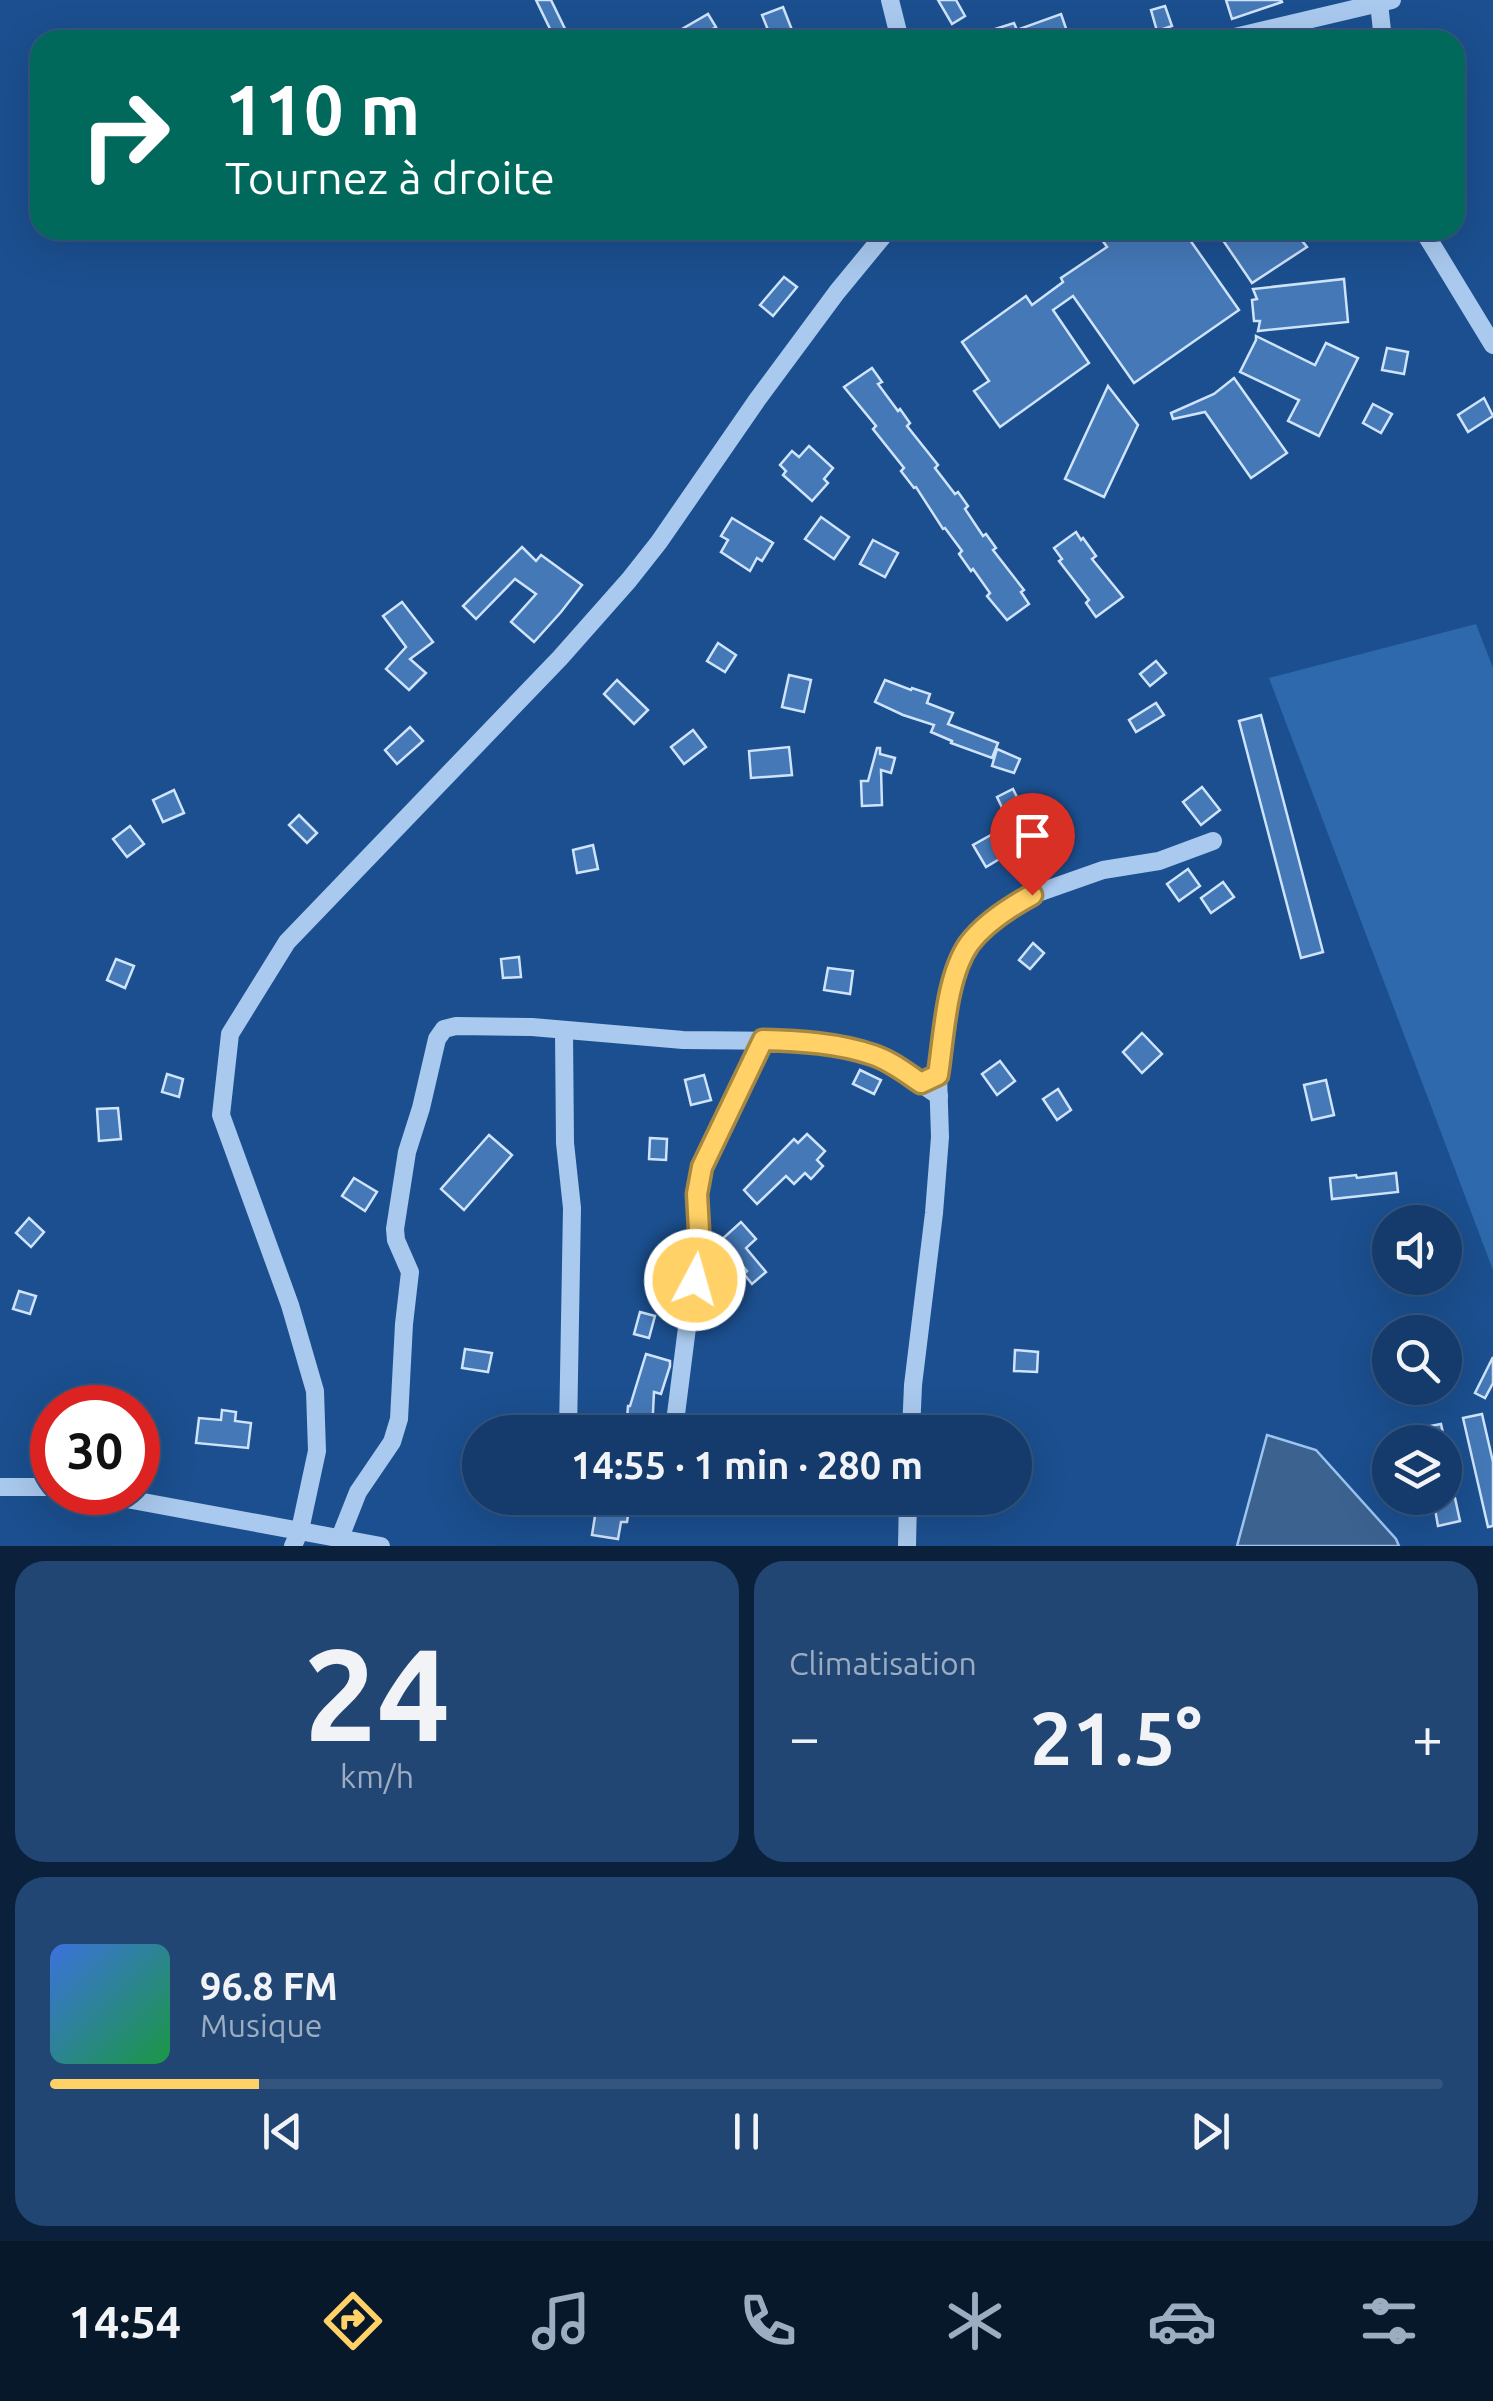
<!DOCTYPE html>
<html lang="fr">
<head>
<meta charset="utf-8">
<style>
  :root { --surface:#143b6b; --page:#214673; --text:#f1f3f6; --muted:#9dadc1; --line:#33557e; --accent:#ffd166 }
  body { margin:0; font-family:Ubuntu,sans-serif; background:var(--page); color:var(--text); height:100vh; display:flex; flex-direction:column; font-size:38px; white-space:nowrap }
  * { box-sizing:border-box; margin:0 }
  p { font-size:32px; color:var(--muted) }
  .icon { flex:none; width:55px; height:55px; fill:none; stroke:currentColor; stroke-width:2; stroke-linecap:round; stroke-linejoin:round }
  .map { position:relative; height:1546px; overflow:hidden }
  .details { display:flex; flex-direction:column; gap:15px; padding:15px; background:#0b203b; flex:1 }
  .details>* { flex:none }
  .guide { position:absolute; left:30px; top:30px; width:1435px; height:210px; border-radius:30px; box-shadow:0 10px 40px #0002,0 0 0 2px var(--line); background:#00695c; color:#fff; overflow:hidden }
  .fabs { position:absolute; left:1372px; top:1205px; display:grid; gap:20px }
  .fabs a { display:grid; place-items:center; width:90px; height:90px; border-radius:50%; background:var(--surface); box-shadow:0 10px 40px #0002,0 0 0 2px var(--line); font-size:50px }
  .speed { position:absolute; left:30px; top:1385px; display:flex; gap:20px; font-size:50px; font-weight:700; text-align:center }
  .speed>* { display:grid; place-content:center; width:130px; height:130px; border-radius:50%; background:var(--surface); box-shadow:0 10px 40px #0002,0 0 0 2px var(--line); line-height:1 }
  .speed .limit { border:15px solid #d22; background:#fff; color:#111 }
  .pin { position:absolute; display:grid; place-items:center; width:85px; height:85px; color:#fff; margin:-102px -42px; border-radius:50% 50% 50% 0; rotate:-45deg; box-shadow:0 0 10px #0007 }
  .pin .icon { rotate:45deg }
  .me { position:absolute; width:110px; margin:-55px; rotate:6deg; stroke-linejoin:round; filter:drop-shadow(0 0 8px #0008) }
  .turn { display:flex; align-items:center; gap:35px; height:210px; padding:0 30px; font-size:45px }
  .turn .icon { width:130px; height:130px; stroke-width:2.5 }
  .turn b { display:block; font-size:70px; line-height:85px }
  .big { font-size:75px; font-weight:700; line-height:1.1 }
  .details .tile { flex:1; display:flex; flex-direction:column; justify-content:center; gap:15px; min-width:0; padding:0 35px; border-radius:30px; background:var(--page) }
  .details .dial { align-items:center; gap:0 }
  .dial b { font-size:130px; line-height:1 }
  .song { display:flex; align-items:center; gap:30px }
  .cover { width:120px; height:120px; border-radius:15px; background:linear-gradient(135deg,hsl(220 70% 55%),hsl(140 70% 35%)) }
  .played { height:10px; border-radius:5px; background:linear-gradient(90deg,var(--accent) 15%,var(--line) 15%) }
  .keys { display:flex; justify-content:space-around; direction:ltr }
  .heat { display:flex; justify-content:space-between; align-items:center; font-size:55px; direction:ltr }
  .details .tiles { flex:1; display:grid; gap:15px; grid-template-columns:1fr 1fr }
  .tile:last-child { grid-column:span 2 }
  .trip { position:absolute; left:462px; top:1415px; width:570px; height:100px; border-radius:50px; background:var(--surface); box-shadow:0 10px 40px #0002,0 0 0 2px var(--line); font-weight:700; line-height:100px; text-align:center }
  .dock { display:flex; height:160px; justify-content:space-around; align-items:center; background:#08182b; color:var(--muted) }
  .dock .icon { width:70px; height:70px }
  .dock .selected { color:var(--accent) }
  .dock b { font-size:45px; color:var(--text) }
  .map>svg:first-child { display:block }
  .green { fill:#2e69ad }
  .water { fill:#3c6290; stroke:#9cc4f0; stroke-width:2.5 }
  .building { fill:#4478b7; stroke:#cfe3fa; stroke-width:2.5 }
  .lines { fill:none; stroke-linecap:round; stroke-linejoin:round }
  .minor { stroke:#a9c9ee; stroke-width:18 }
  .route-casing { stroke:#a68842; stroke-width:25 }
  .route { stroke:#ffd166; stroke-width:18 }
</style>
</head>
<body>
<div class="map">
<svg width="1493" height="1546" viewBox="0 0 1493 1546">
  <rect width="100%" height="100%" fill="#1b4f8f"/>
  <polygon class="green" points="1476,624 1493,668 1493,1270 1269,678"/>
  <polygon class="water" points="1267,1435 1316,1450 1396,1539 1399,1546 1237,1546"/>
  <g class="building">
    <polygon points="536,0 551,0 566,31 554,37"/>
    <polygon points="938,0 956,0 965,16 952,24"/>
    <polygon points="1226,0 1281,0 1282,2 1232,19"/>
    <polygon points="1165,6 1172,26 1157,31 1151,10"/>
    <polygon points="783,7 794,35 782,40 772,40 762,15"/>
    <polygon points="708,14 716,27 694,40 663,40"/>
    <polygon points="1061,14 1070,40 970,40 970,37 1014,23 1017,30"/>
    <polygon points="1095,230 1183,230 1239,310 1134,383 1073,296 1053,310 1089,363 1000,427 974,391 989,381 962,342 1026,296 1032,305 1063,282 1061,278 1107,247"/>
    <polygon points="1216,230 1322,230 1303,242 1307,247 1252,283"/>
    <polygon points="784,277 797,287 773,316 760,305"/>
    <polygon points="1344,279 1348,322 1258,331 1260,321 1254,321 1252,300 1257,299 1253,289"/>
    <polygon points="1256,336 1315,365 1326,343 1358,358 1319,436 1288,421 1299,400 1240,372 1256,340"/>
    <polygon points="1387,348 1408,352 1404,374 1382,370"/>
    <polygon points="872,368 882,382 878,384 898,411 900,409 910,423 907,426 938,465 935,468 955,494 958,492 968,506 965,509 983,536 986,534 996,548 993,550 1024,590 1021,592 1029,604 1007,620 987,596 990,593 973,569 971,571 959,554 962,551 945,528 943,529 916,487 914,488 901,471 904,468 873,429 876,426 844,387"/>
    <polygon points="1234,378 1287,453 1251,478 1205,412 1173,419 1171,413 1214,394"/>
    <polygon points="1108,386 1138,425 1104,497 1065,479"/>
    <polygon points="1484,398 1493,416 1468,432 1458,415"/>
    <polygon points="1373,404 1392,414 1381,433 1363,423"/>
    <polygon points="809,446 833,468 824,479 828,483 812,501 783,475 786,471 780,465 792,451 799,457"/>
    <polygon points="821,517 849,537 834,559 805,539"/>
    <polygon points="732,518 773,543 762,561 757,558 750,571 721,552 728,540 721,536"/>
    <polygon points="1076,532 1081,540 1083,538 1096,556 1092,559 1123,597 1096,617 1086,603 1089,600 1059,561 1062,559 1054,548"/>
    <polygon points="873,540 898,553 885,577 860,564"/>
    <polygon points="522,547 536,561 541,555 582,585 561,612 534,642 511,622 536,594 515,579 476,619 463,606"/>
    <polygon points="402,602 433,642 410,659 426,673 409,690 386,669 406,647 383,616"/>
    <polygon points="718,643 736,655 725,672 707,661"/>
    <polygon points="1156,661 1166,673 1150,686 1140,674"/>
    <polygon points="789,675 811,680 804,712 782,707"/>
    <polygon points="617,680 648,710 634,724 604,694"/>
    <polygon points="885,680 911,690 912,688 930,694 927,703 953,713 948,724 998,743 992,758 951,743 952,741 931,732 934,725 903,715 875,702"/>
    <polygon points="1156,703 1164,715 1136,732 1129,720"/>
    <polygon points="1261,715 1323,952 1301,958 1239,721"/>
    <polygon points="410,727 423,741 397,764 385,750"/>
    <polygon points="693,730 706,747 684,764 671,747"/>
    <polygon points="789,747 792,775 751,778 749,751"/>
    <polygon points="877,748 880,748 880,754 895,758 891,773 881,770 882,805 862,806 861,781 868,781"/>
    <polygon points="997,749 1020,759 1014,773 992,766"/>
    <polygon points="1202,787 1220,810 1201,825 1183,802"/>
    <polygon points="1013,789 1023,809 1040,800 1053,823 1003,850 1006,855 986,867 973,845 1007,826 1003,820 1007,818 997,797"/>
    <polygon points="174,790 184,813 163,822 153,800"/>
    <polygon points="299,815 317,833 307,843 289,825"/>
    <polygon points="130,826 144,844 127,857 113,839"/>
    <polygon points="593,845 598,869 577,873 573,850"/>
    <polygon points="1188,869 1200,886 1179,901 1167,884"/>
    <polygon points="1223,882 1234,897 1211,913 1201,898"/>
    <polygon points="1033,943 1044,953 1030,969 1019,960"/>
    <polygon points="519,957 521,977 503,978 501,959"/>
    <polygon points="116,959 134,966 125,988 107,980"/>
    <polygon points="828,968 853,971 850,994 824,990"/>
    <polygon points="1142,1033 1162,1054 1142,1073 1123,1052"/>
    <polygon points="1000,1061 1015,1081 997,1095 982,1074"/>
    <polygon points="860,1070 881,1080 874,1094 853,1084"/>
    <polygon points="167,1074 183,1079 179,1097 162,1092"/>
    <polygon points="704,1075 711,1100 691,1105 685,1080"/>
    <polygon points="1326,1080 1334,1115 1312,1120 1304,1085"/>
    <polygon points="1058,1089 1071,1110 1057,1120 1043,1099"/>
    <polygon points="118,1108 121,1139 99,1141 97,1109"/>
    <polygon points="807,1134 825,1151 817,1160 823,1166 811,1179 805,1173 794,1184 786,1176 757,1204 744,1190 794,1139 798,1143"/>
    <polygon points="489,1135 512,1155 464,1210 441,1189"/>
    <polygon points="650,1138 667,1139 666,1160 649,1159"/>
    <polygon points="1396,1173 1398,1192 1332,1199 1330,1178 1356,1175 1357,1178"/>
    <polygon points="354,1178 377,1192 365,1211 342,1196"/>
    <polygon points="29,1218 44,1232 31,1247 16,1233"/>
    <polygon points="741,1222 756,1239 746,1248 766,1272 752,1284 744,1274 747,1271 720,1241"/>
    <polygon points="19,1291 36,1296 30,1314 13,1309"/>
    <polygon points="640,1312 655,1316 649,1338 634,1334"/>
    <polygon points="465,1349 492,1353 488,1372 462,1368"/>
    <polygon points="1015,1350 1038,1352 1037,1372 1014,1371"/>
    <polygon points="646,1354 670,1361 670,1366 661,1394 654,1392 652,1432 626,1432 628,1406 630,1406"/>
    <polygon points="1493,1357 1493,1383 1485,1398 1475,1393"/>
    <polygon points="222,1410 236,1412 235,1421 251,1423 248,1448 196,1443 199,1418 221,1420"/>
    <polygon points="1482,1414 1493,1462 1493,1526 1488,1527 1463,1418"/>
    <polygon points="1441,1424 1445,1442 1423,1442 1420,1428"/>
    <polygon points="590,1498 630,1503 627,1522 621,1522 618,1539 592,1535 595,1516 587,1514"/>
    <polygon points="1433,1498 1455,1498 1460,1521 1438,1526"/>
  </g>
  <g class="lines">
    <g class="minor">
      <polyline points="890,0 900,40"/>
      <polyline points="1379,3 1383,40"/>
      <polyline points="1222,40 1392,0"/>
      <polyline points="1423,230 1493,345"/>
      <polyline points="564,1032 565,1143 572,1208 568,1432"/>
      <polyline points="678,1432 675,1427 676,1414 689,1312 700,1248 697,1194 702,1167 763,1040"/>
      <polyline points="911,1432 913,1385 934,1213 940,1137 938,1075 948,1010 955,979 967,947 976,936 1008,910 1032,895 1103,870 1159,861 1213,841"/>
      <polyline points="0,1487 52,1487"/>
      <polyline points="89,1492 381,1546"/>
      <polyline points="339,1540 358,1492 392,1442 399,1419 404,1324 410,1272 396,1240 395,1229 407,1152 421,1108 437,1039 444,1029 456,1026 532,1027 683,1040 803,1041 872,1055 891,1063 939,1096"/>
      <polyline points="293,1546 300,1530 317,1451 315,1391 290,1305 221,1115 230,1034 287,942 560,658 629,580 659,542 757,400 837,292 888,230"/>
      <polyline points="907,1546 908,1498"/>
    </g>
  </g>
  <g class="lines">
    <defs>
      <path id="route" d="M695 1280 700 1248 697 1194 702 1167 763 1040C800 1041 838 1043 873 1055 891 1061 906 1073 921 1083L938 1075C944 1036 946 977 969 944 984 924 1010 907 1032 895"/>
    </defs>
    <use href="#route" class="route-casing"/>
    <use href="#route" class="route"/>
  </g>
</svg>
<div class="fabs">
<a><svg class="icon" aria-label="sound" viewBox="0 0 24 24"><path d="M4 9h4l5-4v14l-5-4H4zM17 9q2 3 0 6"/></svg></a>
<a><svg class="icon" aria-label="search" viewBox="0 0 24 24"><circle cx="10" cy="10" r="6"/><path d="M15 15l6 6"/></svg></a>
<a><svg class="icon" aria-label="layers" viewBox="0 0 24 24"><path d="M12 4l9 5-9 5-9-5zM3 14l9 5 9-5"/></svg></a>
</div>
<div class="speed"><div class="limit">30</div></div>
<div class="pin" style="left:1032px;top:895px;background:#d93025"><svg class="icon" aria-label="arrive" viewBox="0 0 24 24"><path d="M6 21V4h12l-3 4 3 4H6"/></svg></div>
<svg class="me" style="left:695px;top:1280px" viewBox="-20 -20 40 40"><circle r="17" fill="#ffd166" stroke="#fff" stroke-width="3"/><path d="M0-11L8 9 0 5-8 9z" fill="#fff"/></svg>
<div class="trip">14:55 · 1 min · 280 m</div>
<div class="guide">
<div class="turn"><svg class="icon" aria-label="right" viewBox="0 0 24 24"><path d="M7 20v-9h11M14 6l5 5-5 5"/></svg><div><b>110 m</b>Tournez à droite</div></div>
</div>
</div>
<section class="details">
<div class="tiles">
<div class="tile dial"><b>24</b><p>km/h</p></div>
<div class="tile"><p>Climatisation</p>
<div class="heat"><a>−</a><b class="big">21.5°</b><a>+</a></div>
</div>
<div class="tile">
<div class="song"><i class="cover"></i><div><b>96.8 FM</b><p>Musique</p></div></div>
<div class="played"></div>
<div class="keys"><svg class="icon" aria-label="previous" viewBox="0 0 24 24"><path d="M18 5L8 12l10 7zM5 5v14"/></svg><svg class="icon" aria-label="pause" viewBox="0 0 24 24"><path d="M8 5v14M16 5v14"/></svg><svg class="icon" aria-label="next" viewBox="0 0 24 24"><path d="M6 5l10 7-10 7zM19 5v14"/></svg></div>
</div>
</div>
</section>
<nav class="dock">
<b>14:54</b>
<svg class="icon selected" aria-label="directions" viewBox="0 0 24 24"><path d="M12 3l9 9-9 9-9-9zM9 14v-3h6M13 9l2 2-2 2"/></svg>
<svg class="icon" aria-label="music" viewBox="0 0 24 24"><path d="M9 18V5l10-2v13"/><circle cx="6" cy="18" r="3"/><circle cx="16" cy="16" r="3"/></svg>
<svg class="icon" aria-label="phone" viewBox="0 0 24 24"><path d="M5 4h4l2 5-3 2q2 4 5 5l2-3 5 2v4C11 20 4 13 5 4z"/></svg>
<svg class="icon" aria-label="climate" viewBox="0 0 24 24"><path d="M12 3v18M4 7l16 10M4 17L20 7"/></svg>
<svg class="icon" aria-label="car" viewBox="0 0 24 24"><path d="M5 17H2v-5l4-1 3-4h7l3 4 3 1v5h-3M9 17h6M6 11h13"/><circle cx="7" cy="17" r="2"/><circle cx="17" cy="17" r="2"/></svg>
<svg class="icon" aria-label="filters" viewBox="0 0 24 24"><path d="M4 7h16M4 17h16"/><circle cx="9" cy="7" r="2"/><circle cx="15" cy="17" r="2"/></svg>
</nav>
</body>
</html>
